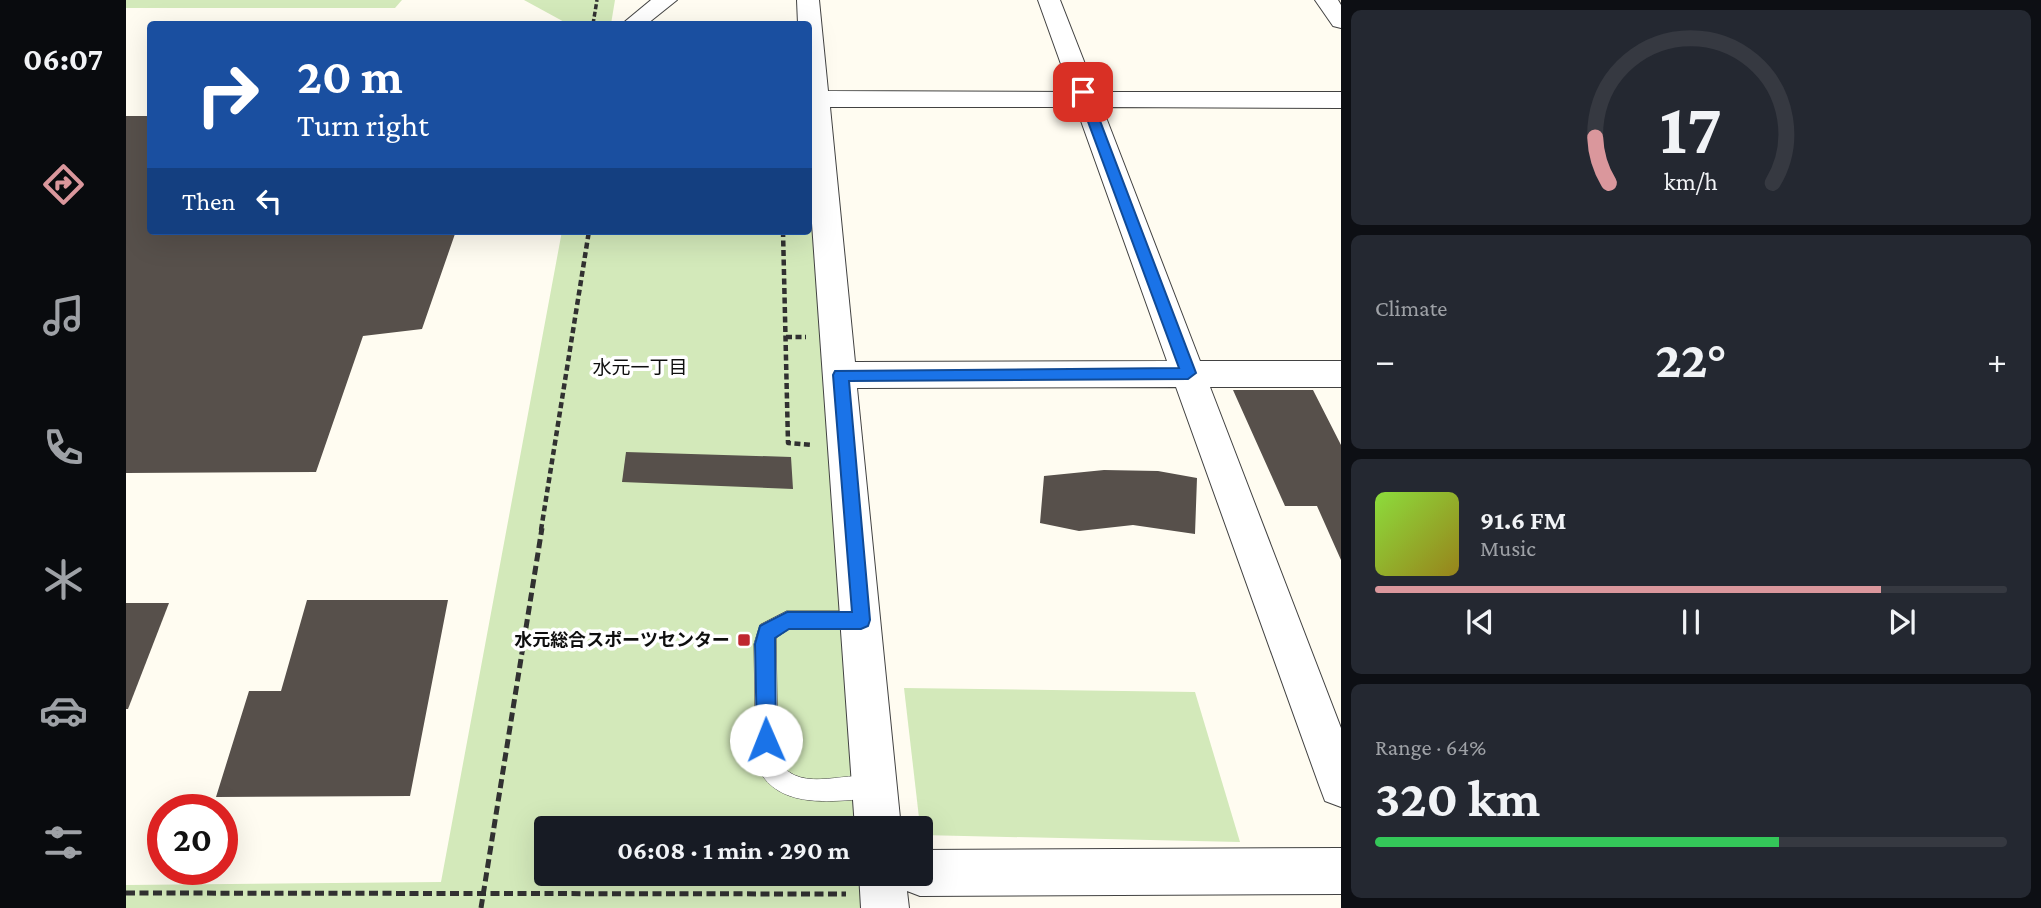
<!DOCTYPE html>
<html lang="en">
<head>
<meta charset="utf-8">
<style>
  :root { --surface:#171b24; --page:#242831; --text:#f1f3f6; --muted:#9ea1a6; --line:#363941; --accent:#da979c }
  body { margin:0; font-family:"Crimson Pro","Noto Sans JP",serif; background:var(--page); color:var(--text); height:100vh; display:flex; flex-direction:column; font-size:26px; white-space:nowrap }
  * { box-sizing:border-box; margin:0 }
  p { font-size:23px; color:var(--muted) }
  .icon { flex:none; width:38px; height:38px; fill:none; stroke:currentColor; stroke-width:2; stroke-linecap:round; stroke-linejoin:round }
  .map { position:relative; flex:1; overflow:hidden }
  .side { display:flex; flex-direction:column; gap:10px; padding:10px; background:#0d0f14; width:700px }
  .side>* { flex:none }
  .banner { position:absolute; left:21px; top:21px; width:665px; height:214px; border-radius:7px; box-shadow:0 7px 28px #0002; background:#1a4fa0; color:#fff; overflow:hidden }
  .speed { position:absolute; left:21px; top:794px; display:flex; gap:14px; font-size:35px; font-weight:700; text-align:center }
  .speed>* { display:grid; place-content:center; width:91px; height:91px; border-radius:50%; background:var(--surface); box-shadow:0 7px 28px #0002; line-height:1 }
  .speed .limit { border:10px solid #d22; background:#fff; color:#111 }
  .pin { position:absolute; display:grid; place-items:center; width:60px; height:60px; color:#fff; margin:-30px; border-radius:14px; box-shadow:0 4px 10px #0006 }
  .me { position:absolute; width:77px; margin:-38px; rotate:359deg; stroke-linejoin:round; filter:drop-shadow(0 0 5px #0008) }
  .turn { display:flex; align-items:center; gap:24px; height:147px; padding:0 35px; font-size:32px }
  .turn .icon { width:91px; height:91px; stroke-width:2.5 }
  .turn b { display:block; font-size:49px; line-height:60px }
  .then { display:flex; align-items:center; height:66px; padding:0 35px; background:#0003; gap:14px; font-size:26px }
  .big { font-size:52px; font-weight:700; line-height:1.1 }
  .side .tile { flex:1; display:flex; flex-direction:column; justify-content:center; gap:10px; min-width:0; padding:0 24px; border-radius:10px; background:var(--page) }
  .side .dial { align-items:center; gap:0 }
  .dial svg { height:182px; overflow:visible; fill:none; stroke:var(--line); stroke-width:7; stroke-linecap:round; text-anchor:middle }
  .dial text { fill:var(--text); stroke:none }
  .song { display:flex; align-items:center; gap:21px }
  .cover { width:84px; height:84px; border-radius:10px; background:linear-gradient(135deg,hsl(90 70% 55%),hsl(50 70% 35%)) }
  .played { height:7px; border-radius:4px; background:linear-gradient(90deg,var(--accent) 80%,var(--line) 80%) }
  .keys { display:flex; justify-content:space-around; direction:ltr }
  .heat { display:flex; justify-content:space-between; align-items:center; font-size:38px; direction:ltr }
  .charge { height:10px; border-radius:5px; background:linear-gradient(90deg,#34c759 64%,var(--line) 0) }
  .trip { position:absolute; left:408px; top:816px; width:399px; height:70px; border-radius:7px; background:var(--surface); box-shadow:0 7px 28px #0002; font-weight:700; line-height:70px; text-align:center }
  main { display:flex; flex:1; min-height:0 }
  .dock { display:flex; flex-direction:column; width:126px; justify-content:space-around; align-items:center; background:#090b0e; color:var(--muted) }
  .dock .icon { width:49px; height:49px }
  .dock .on { color:var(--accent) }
  .dock b { font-size:32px; color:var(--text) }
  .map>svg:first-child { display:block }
  .green { fill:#d3e9ba }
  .building { fill:#57504b }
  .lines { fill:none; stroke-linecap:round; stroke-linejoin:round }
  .lane-casing { stroke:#424242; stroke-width:1 }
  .street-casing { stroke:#424242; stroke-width:2 }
  .path-far2 { stroke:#313131; stroke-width:3.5; stroke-dasharray:5 2.5; stroke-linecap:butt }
  .path-far1 { stroke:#313131; stroke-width:4.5; stroke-dasharray:6 3.5; stroke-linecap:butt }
  .path { stroke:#313131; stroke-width:5; stroke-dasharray:9 4.5; stroke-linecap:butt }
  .lane { fill:#fff; fill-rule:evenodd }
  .street { fill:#fff; fill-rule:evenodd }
  .route { fill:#1a73e8; stroke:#114b97; stroke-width:2 }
  .poi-dot { fill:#bf272f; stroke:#fff; stroke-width:2.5 }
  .labels { text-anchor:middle; stroke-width:7; stroke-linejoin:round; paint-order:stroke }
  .poi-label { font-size:18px; font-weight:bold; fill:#0f0f0f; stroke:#fff; text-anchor:end }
  .neighbourhood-label { font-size:19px; fill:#0f0f0f; stroke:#fff }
</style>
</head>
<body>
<main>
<nav class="dock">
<b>06:07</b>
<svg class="icon on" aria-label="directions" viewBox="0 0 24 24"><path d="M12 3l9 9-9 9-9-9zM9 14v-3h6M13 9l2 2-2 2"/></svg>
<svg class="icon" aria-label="music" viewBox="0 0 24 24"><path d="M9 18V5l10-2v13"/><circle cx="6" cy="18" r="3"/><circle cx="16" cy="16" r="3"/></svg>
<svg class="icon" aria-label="phone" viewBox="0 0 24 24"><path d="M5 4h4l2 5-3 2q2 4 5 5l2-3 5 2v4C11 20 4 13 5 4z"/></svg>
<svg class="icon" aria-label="climate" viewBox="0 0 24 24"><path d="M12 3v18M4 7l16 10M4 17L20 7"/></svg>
<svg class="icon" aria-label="car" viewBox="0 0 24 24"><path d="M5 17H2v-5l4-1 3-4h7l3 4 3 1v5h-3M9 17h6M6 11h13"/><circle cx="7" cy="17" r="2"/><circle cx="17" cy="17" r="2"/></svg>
<svg class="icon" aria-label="filters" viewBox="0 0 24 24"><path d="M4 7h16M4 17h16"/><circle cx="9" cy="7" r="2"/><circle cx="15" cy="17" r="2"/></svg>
</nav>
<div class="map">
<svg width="1215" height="908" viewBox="0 0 1215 908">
  <rect width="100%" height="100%" fill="#fffcf1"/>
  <g class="green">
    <polygon points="0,0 276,0 269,8 0,8"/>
    <polygon points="398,0 489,0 485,24 442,24"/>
    <polygon points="683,135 731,828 420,828 420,873 734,873 737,908 0,908 0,885 315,882 436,231 682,231"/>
    <polygon points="778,688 1069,692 1114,842 795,835"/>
  </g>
  <g class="building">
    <polygon points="0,116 24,116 24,231 330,231 296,329 237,336 190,472 0,473"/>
    <polygon points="1107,390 1187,390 1215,445 1215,560 1191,506 1159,506"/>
    <polygon points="500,452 665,457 667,489 496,482"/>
    <polygon points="978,470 1032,471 1071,478 1069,534 1007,525 953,531 914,523 918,476"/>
    <polygon points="181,600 322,600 284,796 90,797 123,691 155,691"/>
    <polygon points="0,603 43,603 2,709 0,709"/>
  </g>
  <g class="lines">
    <defs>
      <path id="lane" d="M661 611H735L742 613 745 620 742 627 735 629H663L650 638 652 761C677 797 723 766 757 780L760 788 757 796C746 800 736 799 725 800 688 803 646 803 630 764L628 644 634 625Z"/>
      <g id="street">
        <polygon points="525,0 551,0 521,24 496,24"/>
        <path d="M671 0H693L702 91 945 92 912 0H934L970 92H1215V108L976 107 1074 361H1215V387H1084L1215 728V807L1199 801 1193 785 1050 387 731 388 775 828H729L682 167V24H672ZM704 107H950L1041 361 729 362Z"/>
        <polygon points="1189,0 1212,0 1215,5 1215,28 1207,26"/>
        <polygon points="1215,848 1215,894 794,896 781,891 783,908 735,908 733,873 794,873 794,850"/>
      </g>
    </defs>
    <use href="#lane" class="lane-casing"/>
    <use href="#street" class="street-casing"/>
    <polyline class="path-far2" points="467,24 471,0"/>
    <g class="path-far1">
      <polyline points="657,231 662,443 687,445"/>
      <polyline points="660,337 680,337"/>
      <polyline points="415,530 463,231"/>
    </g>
    <g class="path">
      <polyline points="0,893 720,894"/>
      <polyline points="355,908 416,528"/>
    </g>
    <use href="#lane" class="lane"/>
    <use href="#street" class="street"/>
  </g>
  <polygon class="route" points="957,88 963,92 1070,373 1062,379 723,381 744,620 742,626 735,629 663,629 649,638 650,740 647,747 640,750 633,747 631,740 629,644 634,626 661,612 726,612 707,375 709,371 1053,368 951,92"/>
  <rect class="poi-dot" x="611" y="633" width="14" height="14" rx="3.5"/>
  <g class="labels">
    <g class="poi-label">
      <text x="604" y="646">水元総合スポーツセンター</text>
    </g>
    <g class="neighbourhood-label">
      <text x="514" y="374">水元一丁目</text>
    </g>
  </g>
</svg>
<div class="speed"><div class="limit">20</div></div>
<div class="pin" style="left:957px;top:92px;background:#d93025"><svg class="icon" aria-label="arrive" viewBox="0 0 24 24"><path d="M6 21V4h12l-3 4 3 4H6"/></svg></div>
<svg class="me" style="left:640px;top:740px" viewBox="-20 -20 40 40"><circle r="19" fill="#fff"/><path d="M0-13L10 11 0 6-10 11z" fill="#1a73e8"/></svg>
<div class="trip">06:08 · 1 min · 290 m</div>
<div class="banner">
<div class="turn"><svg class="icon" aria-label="right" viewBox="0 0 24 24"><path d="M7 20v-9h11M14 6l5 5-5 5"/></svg><div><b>20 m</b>Turn right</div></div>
<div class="then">Then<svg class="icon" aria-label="left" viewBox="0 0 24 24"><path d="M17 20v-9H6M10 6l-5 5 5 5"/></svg></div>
</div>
</div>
<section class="side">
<div class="tile dial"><svg viewBox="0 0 100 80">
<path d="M14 69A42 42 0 1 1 86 69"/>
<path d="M14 69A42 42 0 0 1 8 49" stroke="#da979c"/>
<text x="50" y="56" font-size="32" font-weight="700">17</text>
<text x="50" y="72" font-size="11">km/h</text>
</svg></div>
<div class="tile"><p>Climate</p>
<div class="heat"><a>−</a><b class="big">22°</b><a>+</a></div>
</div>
<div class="tile">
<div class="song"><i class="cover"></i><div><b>91.6 FM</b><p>Music</p></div></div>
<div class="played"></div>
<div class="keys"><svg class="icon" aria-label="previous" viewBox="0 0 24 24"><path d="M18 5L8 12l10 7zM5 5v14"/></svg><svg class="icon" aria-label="pause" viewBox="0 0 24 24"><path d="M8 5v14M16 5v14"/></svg><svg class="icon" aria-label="next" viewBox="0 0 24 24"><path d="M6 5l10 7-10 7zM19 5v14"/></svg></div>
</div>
<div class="tile"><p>Range · 64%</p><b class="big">320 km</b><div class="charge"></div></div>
</section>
</main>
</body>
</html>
